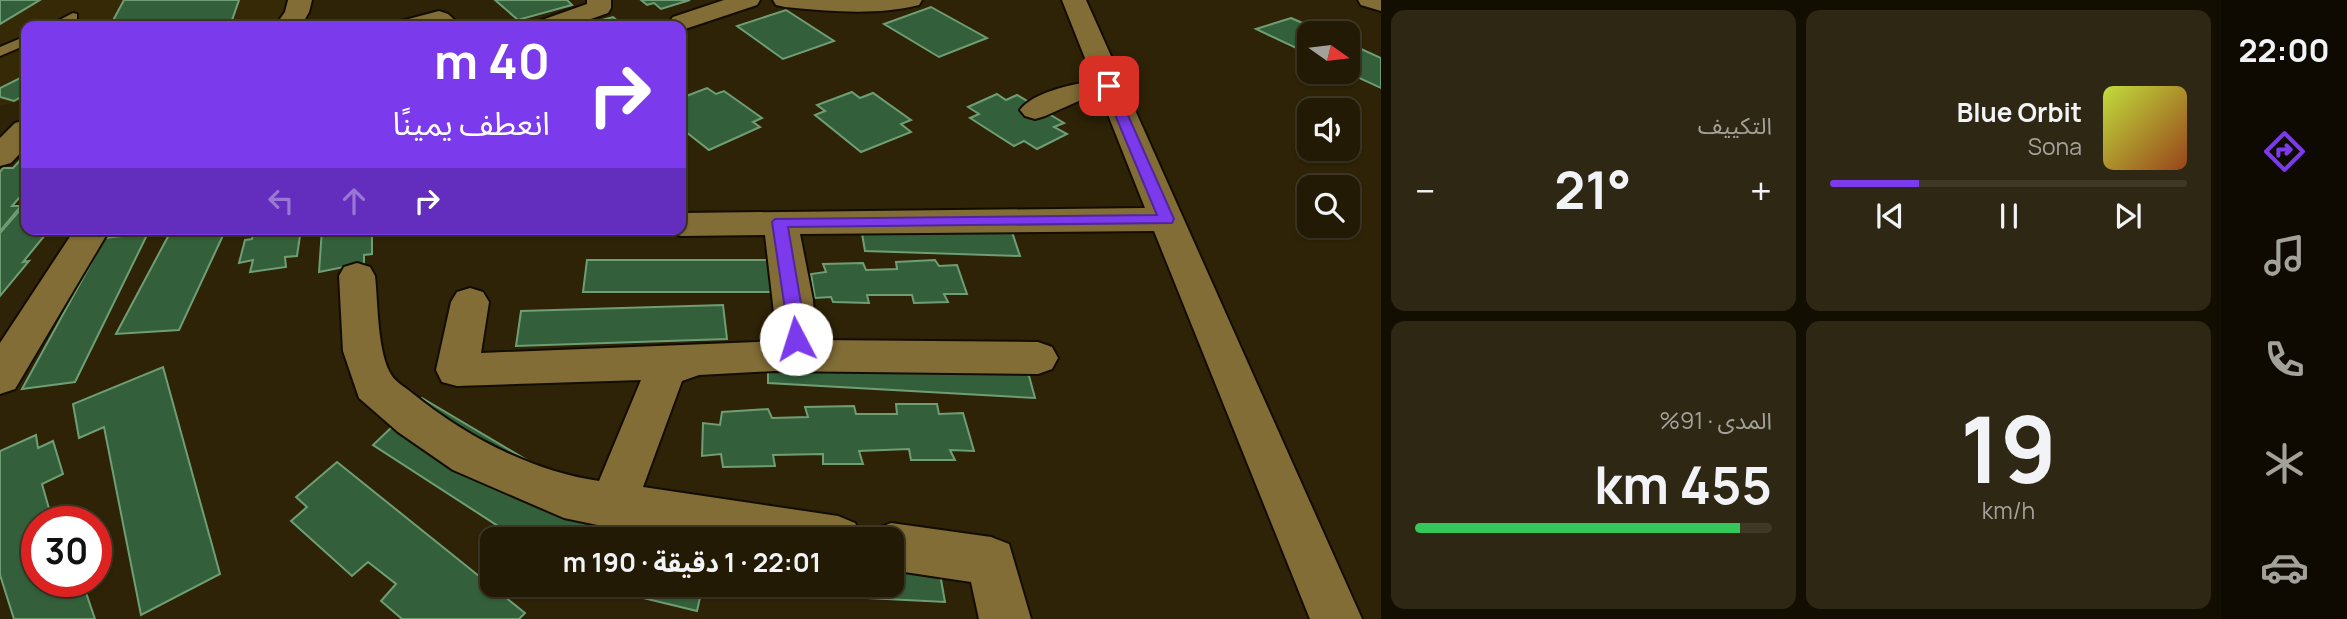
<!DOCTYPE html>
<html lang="ar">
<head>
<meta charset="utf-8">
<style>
  :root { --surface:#221a04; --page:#2e2713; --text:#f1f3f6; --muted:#a2a19a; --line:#3f3826; --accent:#7c3aed }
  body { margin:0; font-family:Manrope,"Noto Sans Arabic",sans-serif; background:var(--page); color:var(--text); direction:rtl; height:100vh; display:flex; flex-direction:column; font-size:26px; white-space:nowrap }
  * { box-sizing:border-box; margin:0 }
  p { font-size:23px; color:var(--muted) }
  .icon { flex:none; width:38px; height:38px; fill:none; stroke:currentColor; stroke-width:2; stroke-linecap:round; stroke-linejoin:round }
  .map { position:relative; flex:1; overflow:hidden; direction:ltr }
  .drawer { display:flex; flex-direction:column; gap:10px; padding:10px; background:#130e02; width:840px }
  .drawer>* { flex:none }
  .guide { position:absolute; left:21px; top:21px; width:665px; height:214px; border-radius:14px; box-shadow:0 2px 5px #0004,0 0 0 2px var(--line); direction:rtl; background:#7c3aed; color:#fff; overflow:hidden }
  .needle { width:46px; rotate:104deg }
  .tools { position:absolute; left:1297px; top:21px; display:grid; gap:14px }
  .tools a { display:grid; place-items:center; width:63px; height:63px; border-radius:14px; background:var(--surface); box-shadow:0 2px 5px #0004,0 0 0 2px var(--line); font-size:35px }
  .speed { position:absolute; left:21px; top:506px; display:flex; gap:14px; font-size:35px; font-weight:700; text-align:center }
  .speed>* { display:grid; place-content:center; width:91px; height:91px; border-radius:50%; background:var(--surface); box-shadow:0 2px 5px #0004,0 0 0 2px var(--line); line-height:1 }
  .speed .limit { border:10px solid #d22; background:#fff; color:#111 }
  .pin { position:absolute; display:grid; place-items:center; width:60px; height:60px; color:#fff; margin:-30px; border-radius:14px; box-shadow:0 4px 10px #0006 }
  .me { position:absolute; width:77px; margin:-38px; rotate:355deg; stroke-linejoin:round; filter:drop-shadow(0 0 5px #0008) }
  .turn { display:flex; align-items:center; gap:24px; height:147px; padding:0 21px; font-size:32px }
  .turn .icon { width:91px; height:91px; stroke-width:2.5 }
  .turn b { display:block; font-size:49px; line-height:60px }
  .lanes { display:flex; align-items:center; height:66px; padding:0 21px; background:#0003; justify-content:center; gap:35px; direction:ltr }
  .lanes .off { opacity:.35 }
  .big { font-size:52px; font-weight:700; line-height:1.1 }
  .drawer .card { flex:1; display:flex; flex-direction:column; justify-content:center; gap:10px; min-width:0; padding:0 24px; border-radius:14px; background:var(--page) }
  .drawer .dial { align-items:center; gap:0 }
  .dial b { font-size:91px; line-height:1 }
  .song { display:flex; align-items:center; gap:21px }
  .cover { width:84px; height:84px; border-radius:10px; background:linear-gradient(135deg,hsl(70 70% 55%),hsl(20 70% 35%)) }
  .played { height:7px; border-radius:4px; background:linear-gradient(90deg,var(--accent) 25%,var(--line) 25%) }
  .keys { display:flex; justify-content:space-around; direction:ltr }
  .heat { display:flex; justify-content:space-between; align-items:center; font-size:38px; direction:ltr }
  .charge { height:10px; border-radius:5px; background:linear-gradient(90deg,#34c759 91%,var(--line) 0) }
  .drawer .tiles { flex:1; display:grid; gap:10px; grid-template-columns:repeat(2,1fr) }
  .trip { position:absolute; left:480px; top:527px; width:424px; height:70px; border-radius:14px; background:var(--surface); box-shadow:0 2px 5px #0004,0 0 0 2px var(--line); font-weight:700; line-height:70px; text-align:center; direction:rtl }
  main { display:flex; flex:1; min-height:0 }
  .tab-bar { display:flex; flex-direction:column; width:126px; justify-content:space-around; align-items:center; background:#0e0a02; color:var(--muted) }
  .tab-bar .icon { width:49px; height:49px }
  .tab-bar .current { color:var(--accent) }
  .tab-bar b { font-size:32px; color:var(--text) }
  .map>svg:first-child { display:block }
  .built { fill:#362906 }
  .building { fill:#33603b; stroke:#6f9e75; stroke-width:2 }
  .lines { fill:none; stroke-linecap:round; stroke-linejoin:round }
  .service-casing { stroke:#130d01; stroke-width:4 }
  .minor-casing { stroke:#130d01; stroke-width:4 }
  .service { fill:#826d36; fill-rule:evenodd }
  .minor { fill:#826d36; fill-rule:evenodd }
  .route { fill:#7c3aed; stroke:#51269a; stroke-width:2 }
</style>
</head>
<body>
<main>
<nav class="tab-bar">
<b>22:00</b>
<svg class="icon current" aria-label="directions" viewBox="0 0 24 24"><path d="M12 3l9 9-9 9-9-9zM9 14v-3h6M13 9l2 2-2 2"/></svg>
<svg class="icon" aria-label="music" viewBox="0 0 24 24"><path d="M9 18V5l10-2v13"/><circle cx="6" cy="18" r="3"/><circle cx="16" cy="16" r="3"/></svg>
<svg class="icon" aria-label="phone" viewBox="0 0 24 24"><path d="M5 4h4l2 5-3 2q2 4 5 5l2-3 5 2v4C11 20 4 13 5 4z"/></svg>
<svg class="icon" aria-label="climate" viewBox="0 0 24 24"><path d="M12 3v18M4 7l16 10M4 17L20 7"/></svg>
<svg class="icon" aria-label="car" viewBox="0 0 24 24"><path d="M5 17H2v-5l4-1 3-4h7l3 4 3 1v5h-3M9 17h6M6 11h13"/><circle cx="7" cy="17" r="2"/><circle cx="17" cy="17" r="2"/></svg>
</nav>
<section class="drawer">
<div class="tiles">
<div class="card">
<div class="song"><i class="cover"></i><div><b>Blue Orbit</b><p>Sona</p></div></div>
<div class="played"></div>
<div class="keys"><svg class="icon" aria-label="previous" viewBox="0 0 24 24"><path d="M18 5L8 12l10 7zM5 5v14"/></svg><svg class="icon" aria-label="pause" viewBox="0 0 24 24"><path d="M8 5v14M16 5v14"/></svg><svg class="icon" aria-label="next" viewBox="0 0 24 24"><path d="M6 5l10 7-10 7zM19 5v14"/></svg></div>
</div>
<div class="card"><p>التكييف</p>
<div class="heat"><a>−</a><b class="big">21°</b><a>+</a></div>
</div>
<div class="card dial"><b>19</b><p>km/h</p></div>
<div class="card"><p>المدى · 91%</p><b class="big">455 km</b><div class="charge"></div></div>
</div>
</section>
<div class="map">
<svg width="1381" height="619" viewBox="0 0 1381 619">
  <rect width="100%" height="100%" fill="#2e2306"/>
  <polygon class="built" points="0,0 294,0 294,2 281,26 26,26 26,100 0,106"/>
  <g class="building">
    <polygon points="0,0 40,0 0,24"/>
    <polygon points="124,0 239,0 231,23 202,26 110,26"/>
    <polygon points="495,0 567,0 572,5 518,20"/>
    <polygon points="641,0 690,0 661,9 654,3 647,5"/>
    <polygon points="931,7 987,38 939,57 884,24"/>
    <polygon points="786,10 834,41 783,59 737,26"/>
    <polygon points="613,17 623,26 579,26"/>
    <polygon points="1291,18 1326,33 1309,33 1309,54 1256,29"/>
    <polygon points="1348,43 1381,58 1381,88 1346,72"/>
    <polygon points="26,75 26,94 14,101 0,97 0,88"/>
    <polygon points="707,88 716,94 724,91 762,118 753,122 760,127 709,150 681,128 681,98"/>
    <polygon points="852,92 860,98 873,93 911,120 901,124 911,132 861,152 815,115 825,111 817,105"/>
    <polygon points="997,94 1006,100 1017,95 1064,123 1054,127 1067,134 1037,149 1024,141 1014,146 970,118 979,114 968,107"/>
    <polygon points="24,156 26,156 26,190 12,206 21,206 0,231 0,172 3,168 13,168"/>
    <polygon points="26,203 26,229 50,229 23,262 29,261 0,296 0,233"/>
    <polygon points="860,222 1010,226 1020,256 865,251"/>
    <polygon points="172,229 226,229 179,330 116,334"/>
    <polygon points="254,229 301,229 297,256 285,257 286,267 250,272 253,260 239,263 245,240 252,239"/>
    <polygon points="322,229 372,229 372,254 364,255 364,263 319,272"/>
    <polygon points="148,233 75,382 22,389 105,238"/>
    <polygon points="587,260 797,260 801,292 583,292"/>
    <polygon points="935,260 939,266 957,265 967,294 944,294 948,302 914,303 912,295 867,295 869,303 833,302 831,297 815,298 811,274 826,272 823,264 863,263 866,270 897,269 896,262"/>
    <polygon points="723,305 727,339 516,346 521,311"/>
    <polygon points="1022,350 1035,398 768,383 768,351"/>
    <polygon points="163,367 220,574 141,615 104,427 79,438 73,404"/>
    <polygon points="422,398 628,520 614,539 518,539 373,445"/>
    <polygon points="896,404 937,404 939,414 963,413 974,451 950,450 955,460 911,460 909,449 859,451 863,464 823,464 823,454 773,455 775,466 723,467 721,454 702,456 703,423 720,425 722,412 768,409 772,418 808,417 805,407 854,406 856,414 897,414"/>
    <polygon points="36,435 38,448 53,441 63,474 42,484 52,519 67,509 71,522 37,522 37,581 66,581 69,591 83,584 95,619 14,619 0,575 0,451"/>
    <polygon points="337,462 525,613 519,619 402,619 381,601 396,584 368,562 352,576 291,521 307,507 296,497"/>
    <polygon points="785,533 934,540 945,602 787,594 786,584 891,584 891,539 785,539"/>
    <polygon points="638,584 703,584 697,611 635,596"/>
  </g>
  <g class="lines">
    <defs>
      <g id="service">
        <polygon points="73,13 77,14 77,20 64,26 48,26"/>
        <polygon points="26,36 26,45 0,56 0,47"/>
      </g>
      <g id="minor">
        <polygon points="288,0 312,0 309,12 301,26 275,26 285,12"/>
        <polygon points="587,0 611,0 611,8 608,13 571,26 535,26 539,21 587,4"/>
        <polygon points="724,0 760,0 757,5 682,30 681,26 672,26 669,22 673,17"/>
        <path d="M773 0H922L919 5C874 16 830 11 785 7L776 5Z"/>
        <path d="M1062 0H1086L1362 619H1310L1154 231 800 234 813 300 815 340 1038 342 1052 347 1058 358 1052 369 1038 374 774 371 699 375 682 381 643 487 838 516 855 523 863 539H693L612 528 564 518 453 470 398 432 359 398 343 351 339 276 344 267 357 263 370 267 375 276C378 302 377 354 392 376 396 382 406 388 412 393 465 436 531 471 599 481L641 380 457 386 442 382 436 370 451 302 457 292 470 288 483 292 489 302 481 353 757 342 773 339 776 330 765 235 681 236 669 232 667 229H681V213L1145 208 1101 97 1081 100 1045 116 1035 119 1025 116 1020 110C1033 92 1073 84 1094 81Z"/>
        <polygon points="1358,0 1381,0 1381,11 1361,5"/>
        <polygon points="439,11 448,14 461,26 397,26 401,21"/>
        <polygon points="26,120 26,147 11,163 0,166 0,138 15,123"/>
        <polygon points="75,229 110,229 15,389 0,394 0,343"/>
        <polygon points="891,523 991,537 1009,544 1031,619 979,619 971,582 891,570 891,539 870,539 874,530"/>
      </g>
    </defs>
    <use href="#service" class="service-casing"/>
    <use href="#minor" class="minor-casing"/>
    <use href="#service" class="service"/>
    <use href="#minor" class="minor"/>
  </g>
  <polygon class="route" points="1109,83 1115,86 1174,219 1172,223 788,227 804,321 802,343 790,343 772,222 775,219 1157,215 1103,86"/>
</svg>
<div class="tools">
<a><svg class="needle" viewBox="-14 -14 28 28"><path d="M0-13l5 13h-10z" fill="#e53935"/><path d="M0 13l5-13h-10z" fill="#a2a19a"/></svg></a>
<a><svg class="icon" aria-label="sound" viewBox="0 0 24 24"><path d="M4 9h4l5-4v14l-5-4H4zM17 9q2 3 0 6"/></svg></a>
<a><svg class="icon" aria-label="search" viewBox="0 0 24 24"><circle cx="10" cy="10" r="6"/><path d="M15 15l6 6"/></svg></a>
</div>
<div class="speed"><div class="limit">30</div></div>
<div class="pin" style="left:1109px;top:86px;background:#d93025"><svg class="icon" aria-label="arrive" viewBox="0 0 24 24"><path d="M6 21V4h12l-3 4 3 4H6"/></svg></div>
<svg class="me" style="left:796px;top:339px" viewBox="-20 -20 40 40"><circle r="19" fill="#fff"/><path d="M0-13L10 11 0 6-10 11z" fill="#7c3aed"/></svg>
<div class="trip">22:01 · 1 دقيقة · 190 m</div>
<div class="guide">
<div class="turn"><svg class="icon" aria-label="right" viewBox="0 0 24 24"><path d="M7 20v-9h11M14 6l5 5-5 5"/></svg><div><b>40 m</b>انعطف يمينًا</div></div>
<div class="lanes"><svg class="icon off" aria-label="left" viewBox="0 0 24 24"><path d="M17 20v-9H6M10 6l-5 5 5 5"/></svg><svg class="icon off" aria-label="ahead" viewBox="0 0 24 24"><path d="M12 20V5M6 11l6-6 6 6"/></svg><svg class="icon" aria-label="right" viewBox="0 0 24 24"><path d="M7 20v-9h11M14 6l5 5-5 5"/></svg></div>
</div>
</div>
</main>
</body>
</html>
